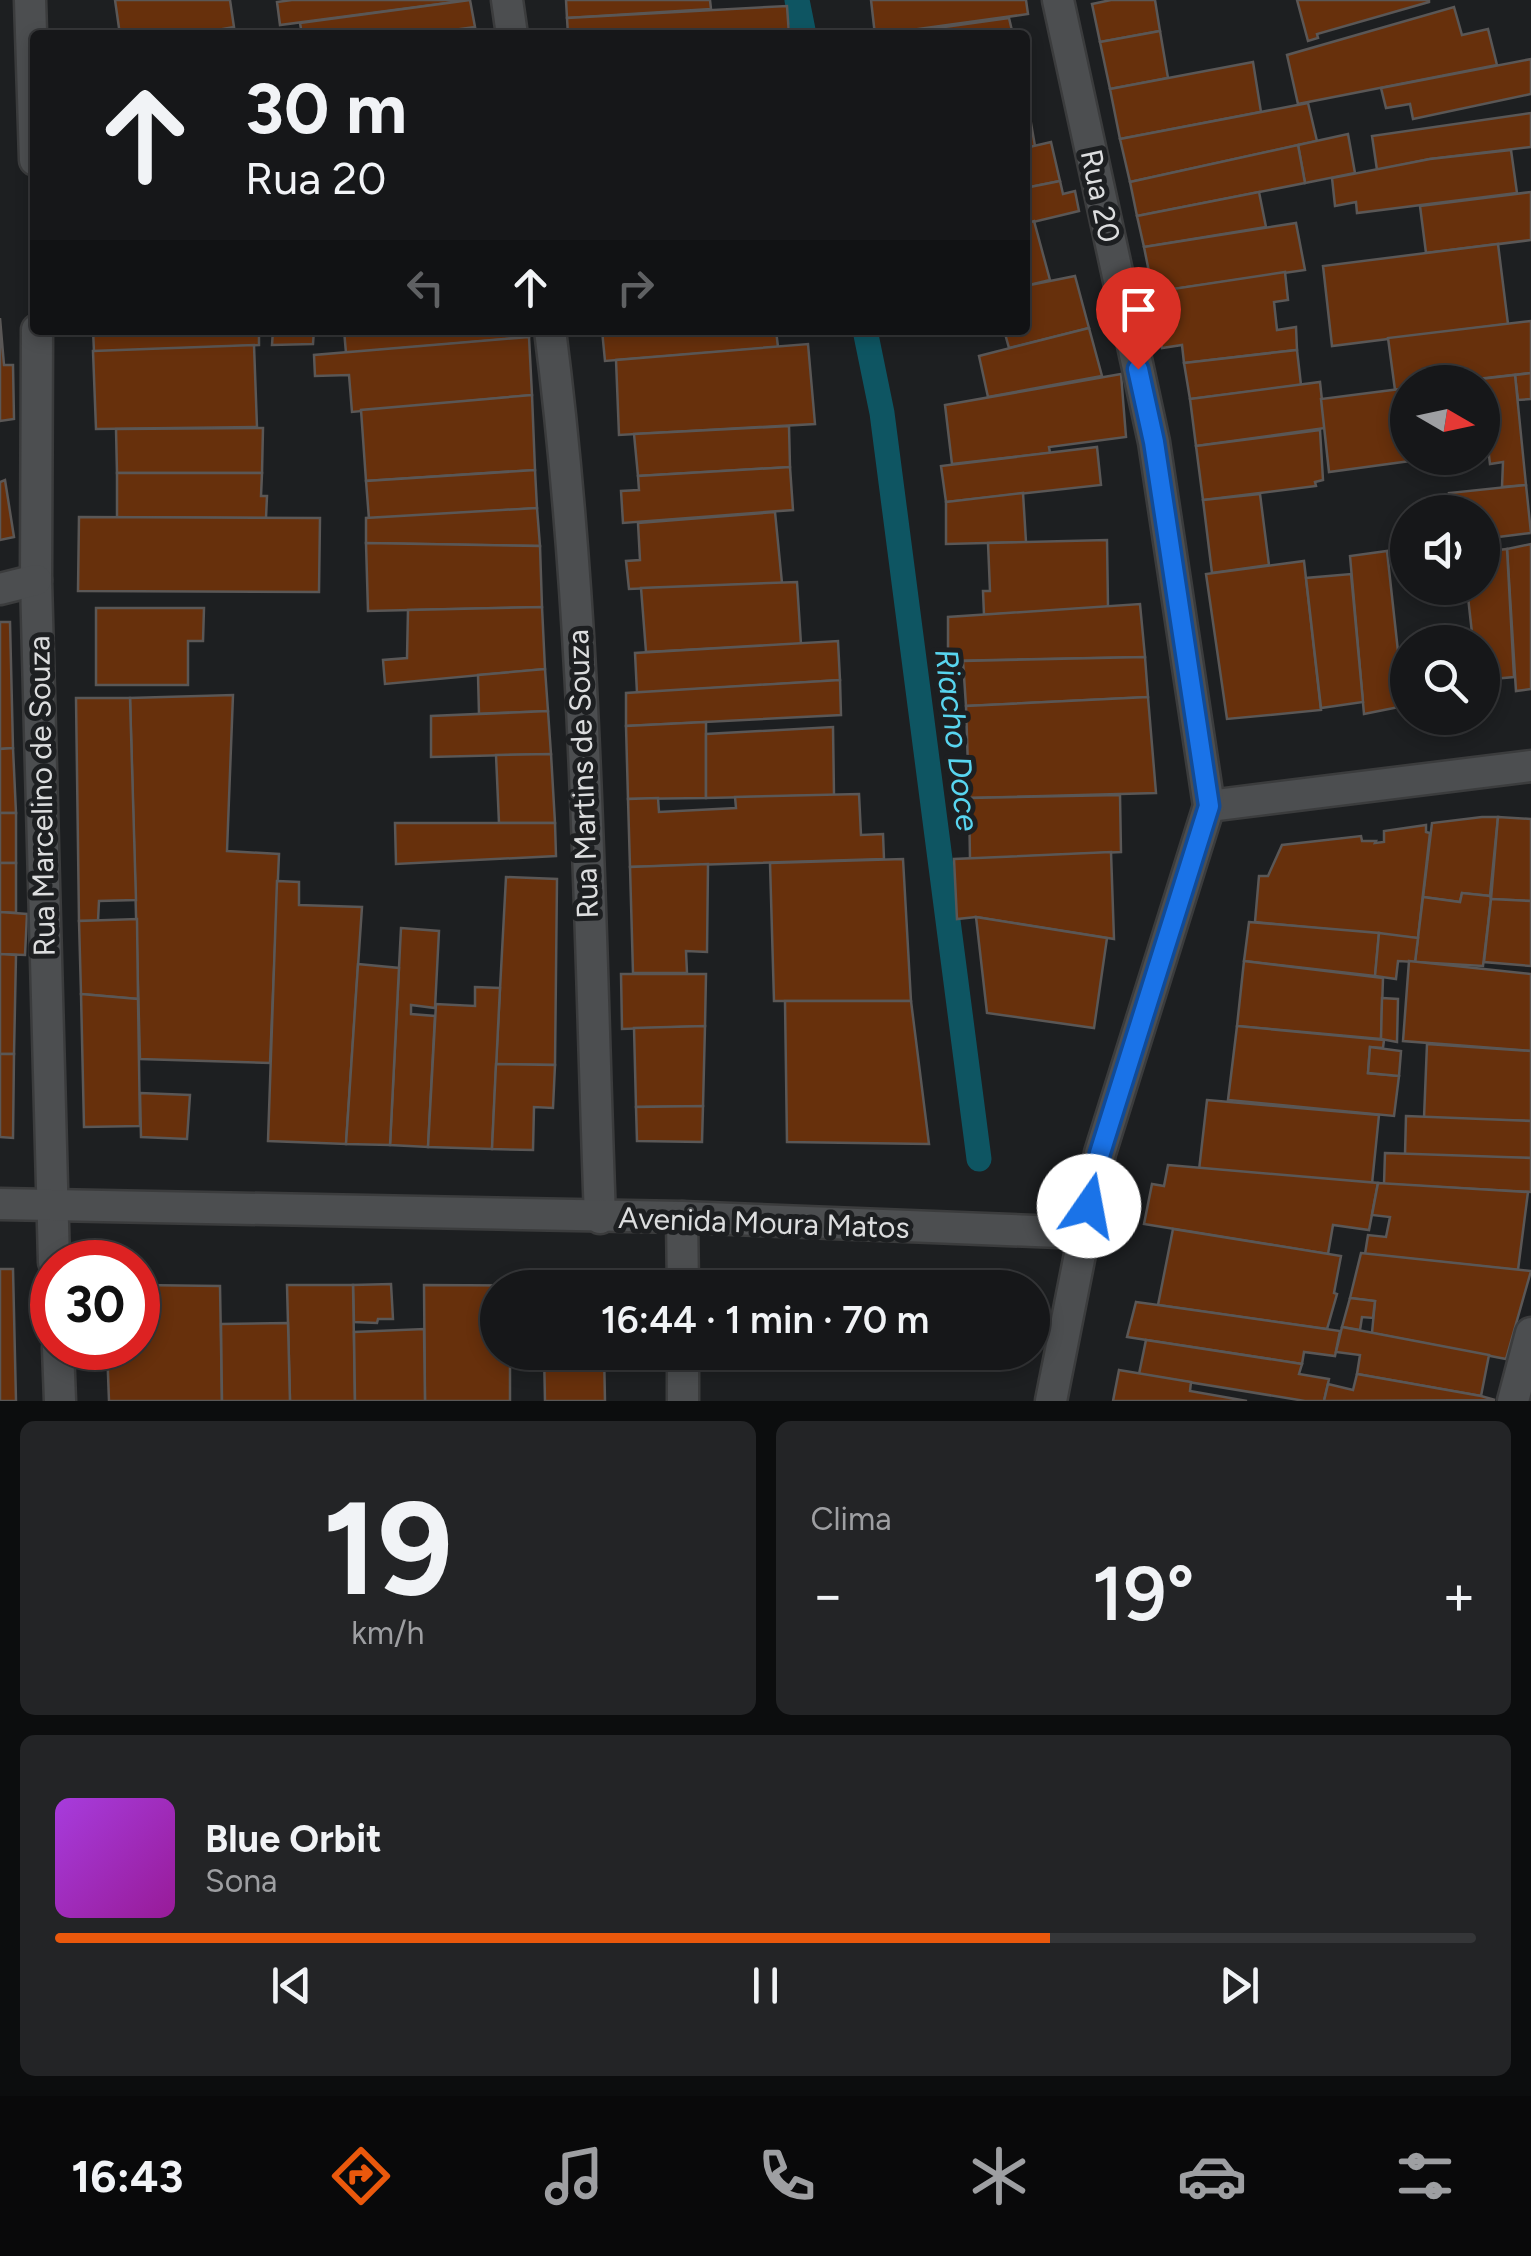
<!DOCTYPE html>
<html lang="pt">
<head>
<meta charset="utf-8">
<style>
  :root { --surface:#161719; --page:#232426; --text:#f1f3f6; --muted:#9e9fa2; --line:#353638; --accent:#ea580c }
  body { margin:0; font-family:Figtree,sans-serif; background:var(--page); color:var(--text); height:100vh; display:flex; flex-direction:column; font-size:38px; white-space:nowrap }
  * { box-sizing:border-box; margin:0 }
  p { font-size:32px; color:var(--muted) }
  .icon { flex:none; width:55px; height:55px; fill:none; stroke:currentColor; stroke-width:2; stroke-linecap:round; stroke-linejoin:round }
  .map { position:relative; height:1401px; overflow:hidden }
  .sheet { display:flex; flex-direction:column; gap:20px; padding:20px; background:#0c0d0e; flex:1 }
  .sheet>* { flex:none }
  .guide { position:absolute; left:30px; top:30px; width:1000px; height:305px; border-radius:10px; box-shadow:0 5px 15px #0003,0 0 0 2px var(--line); background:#161719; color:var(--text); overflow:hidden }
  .needle { width:65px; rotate:99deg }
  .tools { position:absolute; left:1390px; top:365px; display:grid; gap:20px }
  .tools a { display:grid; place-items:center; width:110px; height:110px; border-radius:50%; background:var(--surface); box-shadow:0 5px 15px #0003,0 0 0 2px var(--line); font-size:50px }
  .speed { position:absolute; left:30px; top:1240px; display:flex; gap:20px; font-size:50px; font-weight:700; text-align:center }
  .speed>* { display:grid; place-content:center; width:130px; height:130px; border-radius:50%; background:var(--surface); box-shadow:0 5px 15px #0003,0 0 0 2px var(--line); line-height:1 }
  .speed .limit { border:15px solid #d22; background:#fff; color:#111 }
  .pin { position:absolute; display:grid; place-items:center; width:85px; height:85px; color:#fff; margin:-102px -42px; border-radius:50% 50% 50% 0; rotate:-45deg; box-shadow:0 0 10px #0007 }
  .pin .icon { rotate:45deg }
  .me { position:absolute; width:110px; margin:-55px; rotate:12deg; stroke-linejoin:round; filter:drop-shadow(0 0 8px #0008) }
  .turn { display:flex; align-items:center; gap:35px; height:210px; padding:0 50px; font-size:45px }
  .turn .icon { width:130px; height:130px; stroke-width:2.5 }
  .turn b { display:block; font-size:70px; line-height:85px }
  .lanes { display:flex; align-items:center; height:95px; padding:0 50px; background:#0003; justify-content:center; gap:50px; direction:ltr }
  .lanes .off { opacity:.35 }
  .big { font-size:75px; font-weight:600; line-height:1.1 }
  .sheet .tile { flex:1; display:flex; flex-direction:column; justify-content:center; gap:15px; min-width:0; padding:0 35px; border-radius:15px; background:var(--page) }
  .sheet .dial { align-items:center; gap:0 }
  .dial b { font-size:130px; line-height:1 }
  .song { display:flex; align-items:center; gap:30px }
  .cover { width:120px; height:120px; border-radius:15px; background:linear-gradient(135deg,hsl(280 70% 55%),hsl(300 70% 35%)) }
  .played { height:10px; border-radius:5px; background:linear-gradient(90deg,var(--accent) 70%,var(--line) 70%) }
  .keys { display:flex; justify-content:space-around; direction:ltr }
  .heat { display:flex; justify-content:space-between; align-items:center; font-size:55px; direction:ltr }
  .sheet .tiles { flex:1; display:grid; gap:20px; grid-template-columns:1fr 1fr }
  .tile:last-child { grid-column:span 2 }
  .trip { position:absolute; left:480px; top:1270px; width:570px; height:100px; border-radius:50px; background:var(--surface); box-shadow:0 5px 15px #0003,0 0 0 2px var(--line); font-weight:600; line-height:100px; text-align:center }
  .dock { display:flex; height:160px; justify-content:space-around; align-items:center; background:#09090a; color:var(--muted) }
  .dock .icon { width:70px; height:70px }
  .dock .selected { color:var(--accent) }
  .dock b { font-size:45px; color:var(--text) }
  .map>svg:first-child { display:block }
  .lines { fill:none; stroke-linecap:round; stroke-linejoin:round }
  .stream { stroke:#0e5562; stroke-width:25 }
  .building { fill:#67300c; stroke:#5a5756; stroke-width:2.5 }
  .street-casing { stroke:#3b3c3d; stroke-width:35 }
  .street { stroke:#4c4e50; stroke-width:30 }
  .route-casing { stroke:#114b97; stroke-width:25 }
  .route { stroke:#1a73e8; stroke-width:18 }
  .labels { text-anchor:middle; stroke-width:10; stroke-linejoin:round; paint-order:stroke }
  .street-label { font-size:30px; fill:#dcddde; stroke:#1d1f21 }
  .water-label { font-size:32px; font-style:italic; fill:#58d5ef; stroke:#1d1f21 }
</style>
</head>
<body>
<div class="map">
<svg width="1531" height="1401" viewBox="0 0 1531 1401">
  <rect width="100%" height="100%" fill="#1d1f21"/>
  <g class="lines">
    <g class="stream">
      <polyline points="797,0 804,35"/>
      <polyline points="865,330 882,413 979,1159"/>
    </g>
  </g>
  <g class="building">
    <polygon points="115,0 230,0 234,27 190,35 120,35"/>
    <polygon points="292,0 470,0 280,25 277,2"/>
    <polygon points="470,0 475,27 417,35 302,35 300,23"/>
    <polygon points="566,0 710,0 711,9 567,18"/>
    <polygon points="871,0 1026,0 1028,14 875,35"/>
    <polygon points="1111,0 1155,0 1160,31 1100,42 1092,4"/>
    <polygon points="1297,0 1429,0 1429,2 1317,34 1318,38 1308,41"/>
    <polygon points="787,6 789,35 568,35 567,18"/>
    <polygon points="1454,7 1462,35 1488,29 1497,65 1298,104 1287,55"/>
    <polygon points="1009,18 1013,35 887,35"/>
    <polygon points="1160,31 1168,78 1110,89 1100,42"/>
    <polygon points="1531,59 1531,94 1413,119 1410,104 1386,108 1381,88"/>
    <polygon points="1253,62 1261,112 1120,139 1110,89"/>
    <polygon points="1308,103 1317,141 1130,182 1120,139"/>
    <polygon points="1028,106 1035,146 1025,148 1025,107"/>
    <polygon points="1531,113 1531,147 1430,159 1377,170 1372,136"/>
    <polygon points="1348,134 1355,173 1305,183 1298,145"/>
    <polygon points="1051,142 1060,181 1025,188 1025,148"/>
    <polygon points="1298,145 1305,183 1137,216 1130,182"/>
    <polygon points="1511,150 1517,193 1357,213 1356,202 1335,206 1332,178 1430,159"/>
    <polygon points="1060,181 1063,194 1075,191 1079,211 1025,224 1025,188"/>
    <polygon points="1259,192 1266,227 1144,247 1137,216"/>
    <polygon points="1531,192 1531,240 1426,253 1420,206"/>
    <polygon points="1034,221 1050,280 1025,286 1025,224"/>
    <polygon points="1296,223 1305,270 1153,292 1144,247"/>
    <polygon points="1498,244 1508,324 1332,346 1323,266"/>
    <polygon points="1285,272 1288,300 1274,302 1277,330 1296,327 1297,350 1184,363 1182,345 1162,348 1153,292"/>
    <polygon points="1075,276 1089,328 1009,348 1004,330 1025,330 1025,286"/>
    <polygon points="0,318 4,365 13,365 14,419 0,421"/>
    <polygon points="1531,321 1531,373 1450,382 1408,382 1408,388 1395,390 1388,338"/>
    <polygon points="1089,328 1102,376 988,397 979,356"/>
    <polygon points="93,330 259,330 259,345 94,352"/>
    <polygon points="273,330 314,330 313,344 272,345"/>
    <polygon points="344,330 529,330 529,337 346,353"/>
    <polygon points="602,330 776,330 778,347 605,361"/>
    <polygon points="529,337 532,395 352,412 349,375 315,376 314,355"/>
    <polygon points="808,344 815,424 619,435 616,360"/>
    <polygon points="254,345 257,427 96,429 93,351"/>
    <polygon points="1297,350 1301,385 1190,399 1184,363"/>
    <polygon points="1531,373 1531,399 1518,400 1515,375"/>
    <polygon points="1121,374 1126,437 1049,447 1050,453 952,464 945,405"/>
    <polygon points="1515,375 1526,485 1502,487 1503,462 1490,464 1480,379"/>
    <polygon points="1320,382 1325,428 1196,446 1190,399"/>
    <polygon points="1408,388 1408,458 1425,459 1329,472 1321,399"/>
    <polygon points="532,395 535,470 366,481 361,410"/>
    <polygon points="789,426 790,467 638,476 634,434"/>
    <polygon points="263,428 262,473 117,473 116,429"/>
    <polygon points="1320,430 1323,480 1315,482 1316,486 1203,500 1196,446"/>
    <polygon points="1097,447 1101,485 946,502 941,466"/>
    <polygon points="790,467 793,510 623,523 621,491 639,490 638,476"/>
    <polygon points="535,470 537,508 369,519 366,481"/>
    <polygon points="117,473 262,473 261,496 267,496 266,518 117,517"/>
    <polygon points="5,480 14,537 0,540 0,482"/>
    <polygon points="1526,485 1531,533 1482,539 1482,512 1451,512 1449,493"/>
    <polygon points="1023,493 1026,542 946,544 946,502"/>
    <polygon points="1260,494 1269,565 1212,573 1203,500"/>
    <polygon points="537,508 540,546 366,543 366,518"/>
    <polygon points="775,512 782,583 629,589 626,561 640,560 638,523"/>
    <polygon points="79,517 320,518 319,592 78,591"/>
    <polygon points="1107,540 1108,607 984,615 983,591 990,591 988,543"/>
    <polygon points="366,543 540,546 542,607 368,611"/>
    <polygon points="1531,544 1531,689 1516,691 1507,549"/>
    <polygon points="1507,549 1514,677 1482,680 1482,642 1473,642 1467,588 1482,588 1482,552"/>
    <polygon points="1387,551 1404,706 1364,714 1350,556"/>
    <polygon points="1304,561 1321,710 1227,719 1206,574"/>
    <polygon points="1351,574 1363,702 1321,708 1306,578"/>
    <polygon points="797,582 801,644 646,652 641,588"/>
    <polygon points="1140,604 1145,657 948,661 948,617"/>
    <polygon points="542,607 545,669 385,684 383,660 407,658 408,610"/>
    <polygon points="96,608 204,608 203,641 188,641 188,685 96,685"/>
    <polygon points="0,622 10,622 13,748 0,749"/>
    <polygon points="838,641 840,680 637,693 635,653"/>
    <polygon points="1145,657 1148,697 966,706 963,661"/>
    <polygon points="545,669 548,711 479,714 478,675"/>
    <polygon points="840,680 841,715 626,726 626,693"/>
    <polygon points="233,695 227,851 279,854 270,1063 140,1059 130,698"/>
    <polygon points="1148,697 1156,793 969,798 966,706"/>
    <polygon points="76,698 130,698 136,900 99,901 98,921 79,921"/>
    <polygon points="548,711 551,754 431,757 431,716"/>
    <polygon points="706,722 706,798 628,799 626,726"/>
    <polygon points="833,727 834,795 706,798 706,734"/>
    <polygon points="13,748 16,813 0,813 0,749"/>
    <polygon points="551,754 555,823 499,823 496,755"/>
    <polygon points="859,794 861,835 883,834 884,859 630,867 628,799 658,798 659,812 736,808 735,797"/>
    <polygon points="1120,795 1121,852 970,859 969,798"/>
    <rect x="0" y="813" width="16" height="50"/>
    <polygon points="1482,817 1498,817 1490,896 1462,893 1460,902 1423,897 1432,823"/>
    <polygon points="1498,817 1531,819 1531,901 1491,899"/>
    <polygon points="395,823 555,823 556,856 396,864"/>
    <polygon points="1426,825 1426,832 1430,833 1418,938 1255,922 1259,876 1268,876 1282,845 1361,836 1362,841 1376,841 1375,843 1384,842 1384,831"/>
    <polygon points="1111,852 1114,939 976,917 957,919 954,859"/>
    <polygon points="903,859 911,1001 774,1001 770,863"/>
    <polygon points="0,863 16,863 16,913 0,912"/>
    <polygon points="708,864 707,952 686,951 687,973 633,973 630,867"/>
    <polygon points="506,877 557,879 555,1065 496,1064"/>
    <polygon points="277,881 299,882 299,905 362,907 346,1144 268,1141"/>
    <polygon points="1462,893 1490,896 1491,899 1483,966 1415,962 1423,897 1460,902"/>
    <polygon points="1491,899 1531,901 1531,966 1484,962"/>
    <polygon points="0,912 27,914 25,955 0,954"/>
    <polygon points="976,917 1107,938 1094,1028 987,1013"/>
    <polygon points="137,919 138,999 81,994 79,921"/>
    <polygon points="1249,922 1379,933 1375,976 1244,961"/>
    <polygon points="401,928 439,931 435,1008 411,1005 411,1014 435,1016 428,1147 390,1145"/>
    <polygon points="1379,933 1418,938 1415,962 1398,961 1396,979 1375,976"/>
    <polygon points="0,954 16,955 14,1054 0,1054"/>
    <polygon points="1244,961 1383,978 1381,1039 1237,1026"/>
    <polygon points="1409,961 1531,974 1531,1051 1403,1041"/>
    <polygon points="358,964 399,968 390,1145 346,1144"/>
    <polygon points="621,974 706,974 705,1026 622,1029"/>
    <polygon points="475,987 500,988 492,1149 428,1147 436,1004 475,1006"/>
    <polygon points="81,994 138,999 140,1126 84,1127"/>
    <polygon points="1382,998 1398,999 1397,1042 1381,1039"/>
    <polygon points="785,1001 911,1001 929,1144 787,1142"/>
    <polygon points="705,1026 703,1106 636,1107 634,1028"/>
    <polygon points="1237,1026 1384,1040 1383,1048 1370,1047 1368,1073 1399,1076 1394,1116 1228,1100"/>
    <polygon points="1427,1044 1531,1051 1531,1121 1424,1118"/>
    <polygon points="1370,1047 1401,1051 1399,1076 1368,1073"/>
    <polygon points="0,1054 14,1054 13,1138 0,1137"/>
    <polygon points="496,1064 555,1065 553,1108 534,1107 533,1150 492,1149"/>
    <polygon points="140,1093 190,1095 187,1139 141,1137"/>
    <polygon points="1207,1100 1379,1115 1372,1184 1199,1170"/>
    <polygon points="703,1106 702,1142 637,1141 636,1107"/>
    <polygon points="1406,1116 1531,1121 1531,1158 1405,1155"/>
    <polygon points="1385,1153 1531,1158 1531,1192 1384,1184"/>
    <polygon points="1168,1165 1378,1183 1369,1230 1333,1225 1328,1254 1144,1224 1152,1184 1164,1186"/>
    <polygon points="1378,1183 1528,1192 1518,1270 1365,1254 1368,1235 1386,1237 1390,1217 1372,1215"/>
    <polygon points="1173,1229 1341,1256 1334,1293 1337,1294 1327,1329 1158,1305"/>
    <polygon points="1361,1253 1531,1271 1506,1359 1372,1333 1375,1301 1350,1298"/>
    <polygon points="0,1269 13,1269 16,1401 0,1401"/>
    <polygon points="391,1284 393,1319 378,1319 377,1323 354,1322 353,1285"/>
    <polygon points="138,1285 220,1286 222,1401 109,1401 107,1348 138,1348"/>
    <polygon points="287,1285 353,1285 355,1401 290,1401"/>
    <polygon points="424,1285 602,1286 602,1288 498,1288 498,1352 510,1352 510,1401 425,1401"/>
    <polygon points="1350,1298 1375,1301 1373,1318 1362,1317 1360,1330 1342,1327"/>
    <polygon points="1136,1302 1158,1305 1340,1331 1335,1356 1304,1352 1302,1364 1127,1337"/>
    <polygon points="288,1323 290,1401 222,1401 221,1324"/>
    <polygon points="1342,1327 1489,1355 1481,1396 1357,1374 1360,1355 1336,1352"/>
    <polygon points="424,1329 425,1401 355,1401 354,1332"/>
    <polygon points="1146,1340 1302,1364 1299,1374 1329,1379 1324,1401 1305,1401 1139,1374"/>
    <polygon points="544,1352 604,1352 605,1401 545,1401"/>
    <polygon points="1119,1370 1191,1382 1190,1391 1247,1401 1113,1401"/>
    <polygon points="1357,1374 1481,1396 1495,1400 1324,1401 1328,1384 1353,1390"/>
  </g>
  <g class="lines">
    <defs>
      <g id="street">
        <polyline points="30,0 35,160"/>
        <polyline points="507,0 512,35"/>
        <polyline points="37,330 36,580 54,1262"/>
        <path d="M550 330C588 624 589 922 600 1218"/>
        <polyline points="0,589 36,580"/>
        <polyline points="1209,806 1531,766"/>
        <polyline points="0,1204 682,1217 1084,1233"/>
        <polyline points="682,1217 683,1288"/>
        <polyline points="58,1348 60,1401"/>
        <polyline points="683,1352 683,1401"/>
        <polyline points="1051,1401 1100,1153 1209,806 1154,442 1058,0"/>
        <polyline points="1513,1401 1531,1333"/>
      </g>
    </defs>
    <use href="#street" class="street-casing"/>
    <use href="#street" class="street"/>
  </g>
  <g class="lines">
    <defs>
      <polyline id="route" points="1089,1206 1100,1153 1209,806 1154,442 1138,369"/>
    </defs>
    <use href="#route" class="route-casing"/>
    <use href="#route" class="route"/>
  </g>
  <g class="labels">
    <g class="street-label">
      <text transform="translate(1100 196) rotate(78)" y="10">Rua 20</text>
      <text transform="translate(583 774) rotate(-92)" y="10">Rua Martins de Souza</text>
      <text transform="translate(42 796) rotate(-91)" y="10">Rua Marcelino de Souza</text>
      <text transform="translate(764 1223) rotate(2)" y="10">Avenida Moura Matos</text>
    </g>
    <g class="water-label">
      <text transform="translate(957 740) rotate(83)" y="11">Riacho Doce</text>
    </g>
  </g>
</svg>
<div class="tools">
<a><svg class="needle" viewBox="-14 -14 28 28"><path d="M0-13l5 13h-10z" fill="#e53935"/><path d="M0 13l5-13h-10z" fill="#9e9fa2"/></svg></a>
<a><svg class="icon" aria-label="sound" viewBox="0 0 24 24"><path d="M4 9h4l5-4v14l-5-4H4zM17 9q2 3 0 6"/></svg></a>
<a><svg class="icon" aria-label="search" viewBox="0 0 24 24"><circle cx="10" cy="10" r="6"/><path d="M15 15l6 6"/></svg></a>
</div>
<div class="speed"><div class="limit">30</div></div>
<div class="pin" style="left:1138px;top:369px;background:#d93025"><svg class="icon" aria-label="arrive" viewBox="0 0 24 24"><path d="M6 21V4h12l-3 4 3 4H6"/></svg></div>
<svg class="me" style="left:1089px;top:1206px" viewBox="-20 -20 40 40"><circle r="19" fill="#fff"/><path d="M0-13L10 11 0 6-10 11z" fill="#1a73e8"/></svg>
<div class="trip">16:44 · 1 min · 70 m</div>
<div class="guide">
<div class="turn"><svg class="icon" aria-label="ahead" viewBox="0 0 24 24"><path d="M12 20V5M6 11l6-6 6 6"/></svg><div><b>30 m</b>Rua 20</div></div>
<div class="lanes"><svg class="icon off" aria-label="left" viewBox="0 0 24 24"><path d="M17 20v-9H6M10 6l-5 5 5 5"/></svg><svg class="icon" aria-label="ahead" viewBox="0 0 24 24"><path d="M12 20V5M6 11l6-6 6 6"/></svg><svg class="icon off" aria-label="right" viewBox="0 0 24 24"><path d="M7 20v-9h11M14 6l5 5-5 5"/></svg></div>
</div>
</div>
<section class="sheet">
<div class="tiles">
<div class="tile dial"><b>19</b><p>km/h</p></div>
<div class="tile"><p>Clima</p>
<div class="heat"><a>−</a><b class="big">19°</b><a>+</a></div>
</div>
<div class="tile">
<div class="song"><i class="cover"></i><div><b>Blue Orbit</b><p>Sona</p></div></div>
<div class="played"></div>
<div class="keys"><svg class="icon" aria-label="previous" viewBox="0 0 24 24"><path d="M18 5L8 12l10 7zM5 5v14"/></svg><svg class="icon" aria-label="pause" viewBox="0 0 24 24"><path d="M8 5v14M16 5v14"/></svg><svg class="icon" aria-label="next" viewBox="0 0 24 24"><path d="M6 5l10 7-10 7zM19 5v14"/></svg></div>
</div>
</div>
</section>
<nav class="dock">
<b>16:43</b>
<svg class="icon selected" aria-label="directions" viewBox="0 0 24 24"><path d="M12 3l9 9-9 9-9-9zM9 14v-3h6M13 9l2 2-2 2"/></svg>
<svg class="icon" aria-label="music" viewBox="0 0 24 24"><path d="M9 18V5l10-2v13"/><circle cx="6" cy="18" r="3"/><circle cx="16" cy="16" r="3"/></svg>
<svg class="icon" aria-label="phone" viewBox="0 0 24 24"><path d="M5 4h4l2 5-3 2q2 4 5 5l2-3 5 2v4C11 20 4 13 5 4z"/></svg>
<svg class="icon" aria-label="climate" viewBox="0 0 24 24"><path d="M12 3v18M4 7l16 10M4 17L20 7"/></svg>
<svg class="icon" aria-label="car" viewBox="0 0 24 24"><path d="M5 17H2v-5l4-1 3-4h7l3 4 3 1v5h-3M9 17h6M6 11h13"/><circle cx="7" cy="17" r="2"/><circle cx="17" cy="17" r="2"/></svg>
<svg class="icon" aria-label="filters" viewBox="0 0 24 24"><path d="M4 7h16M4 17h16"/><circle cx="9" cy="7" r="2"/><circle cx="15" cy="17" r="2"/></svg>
</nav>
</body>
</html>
